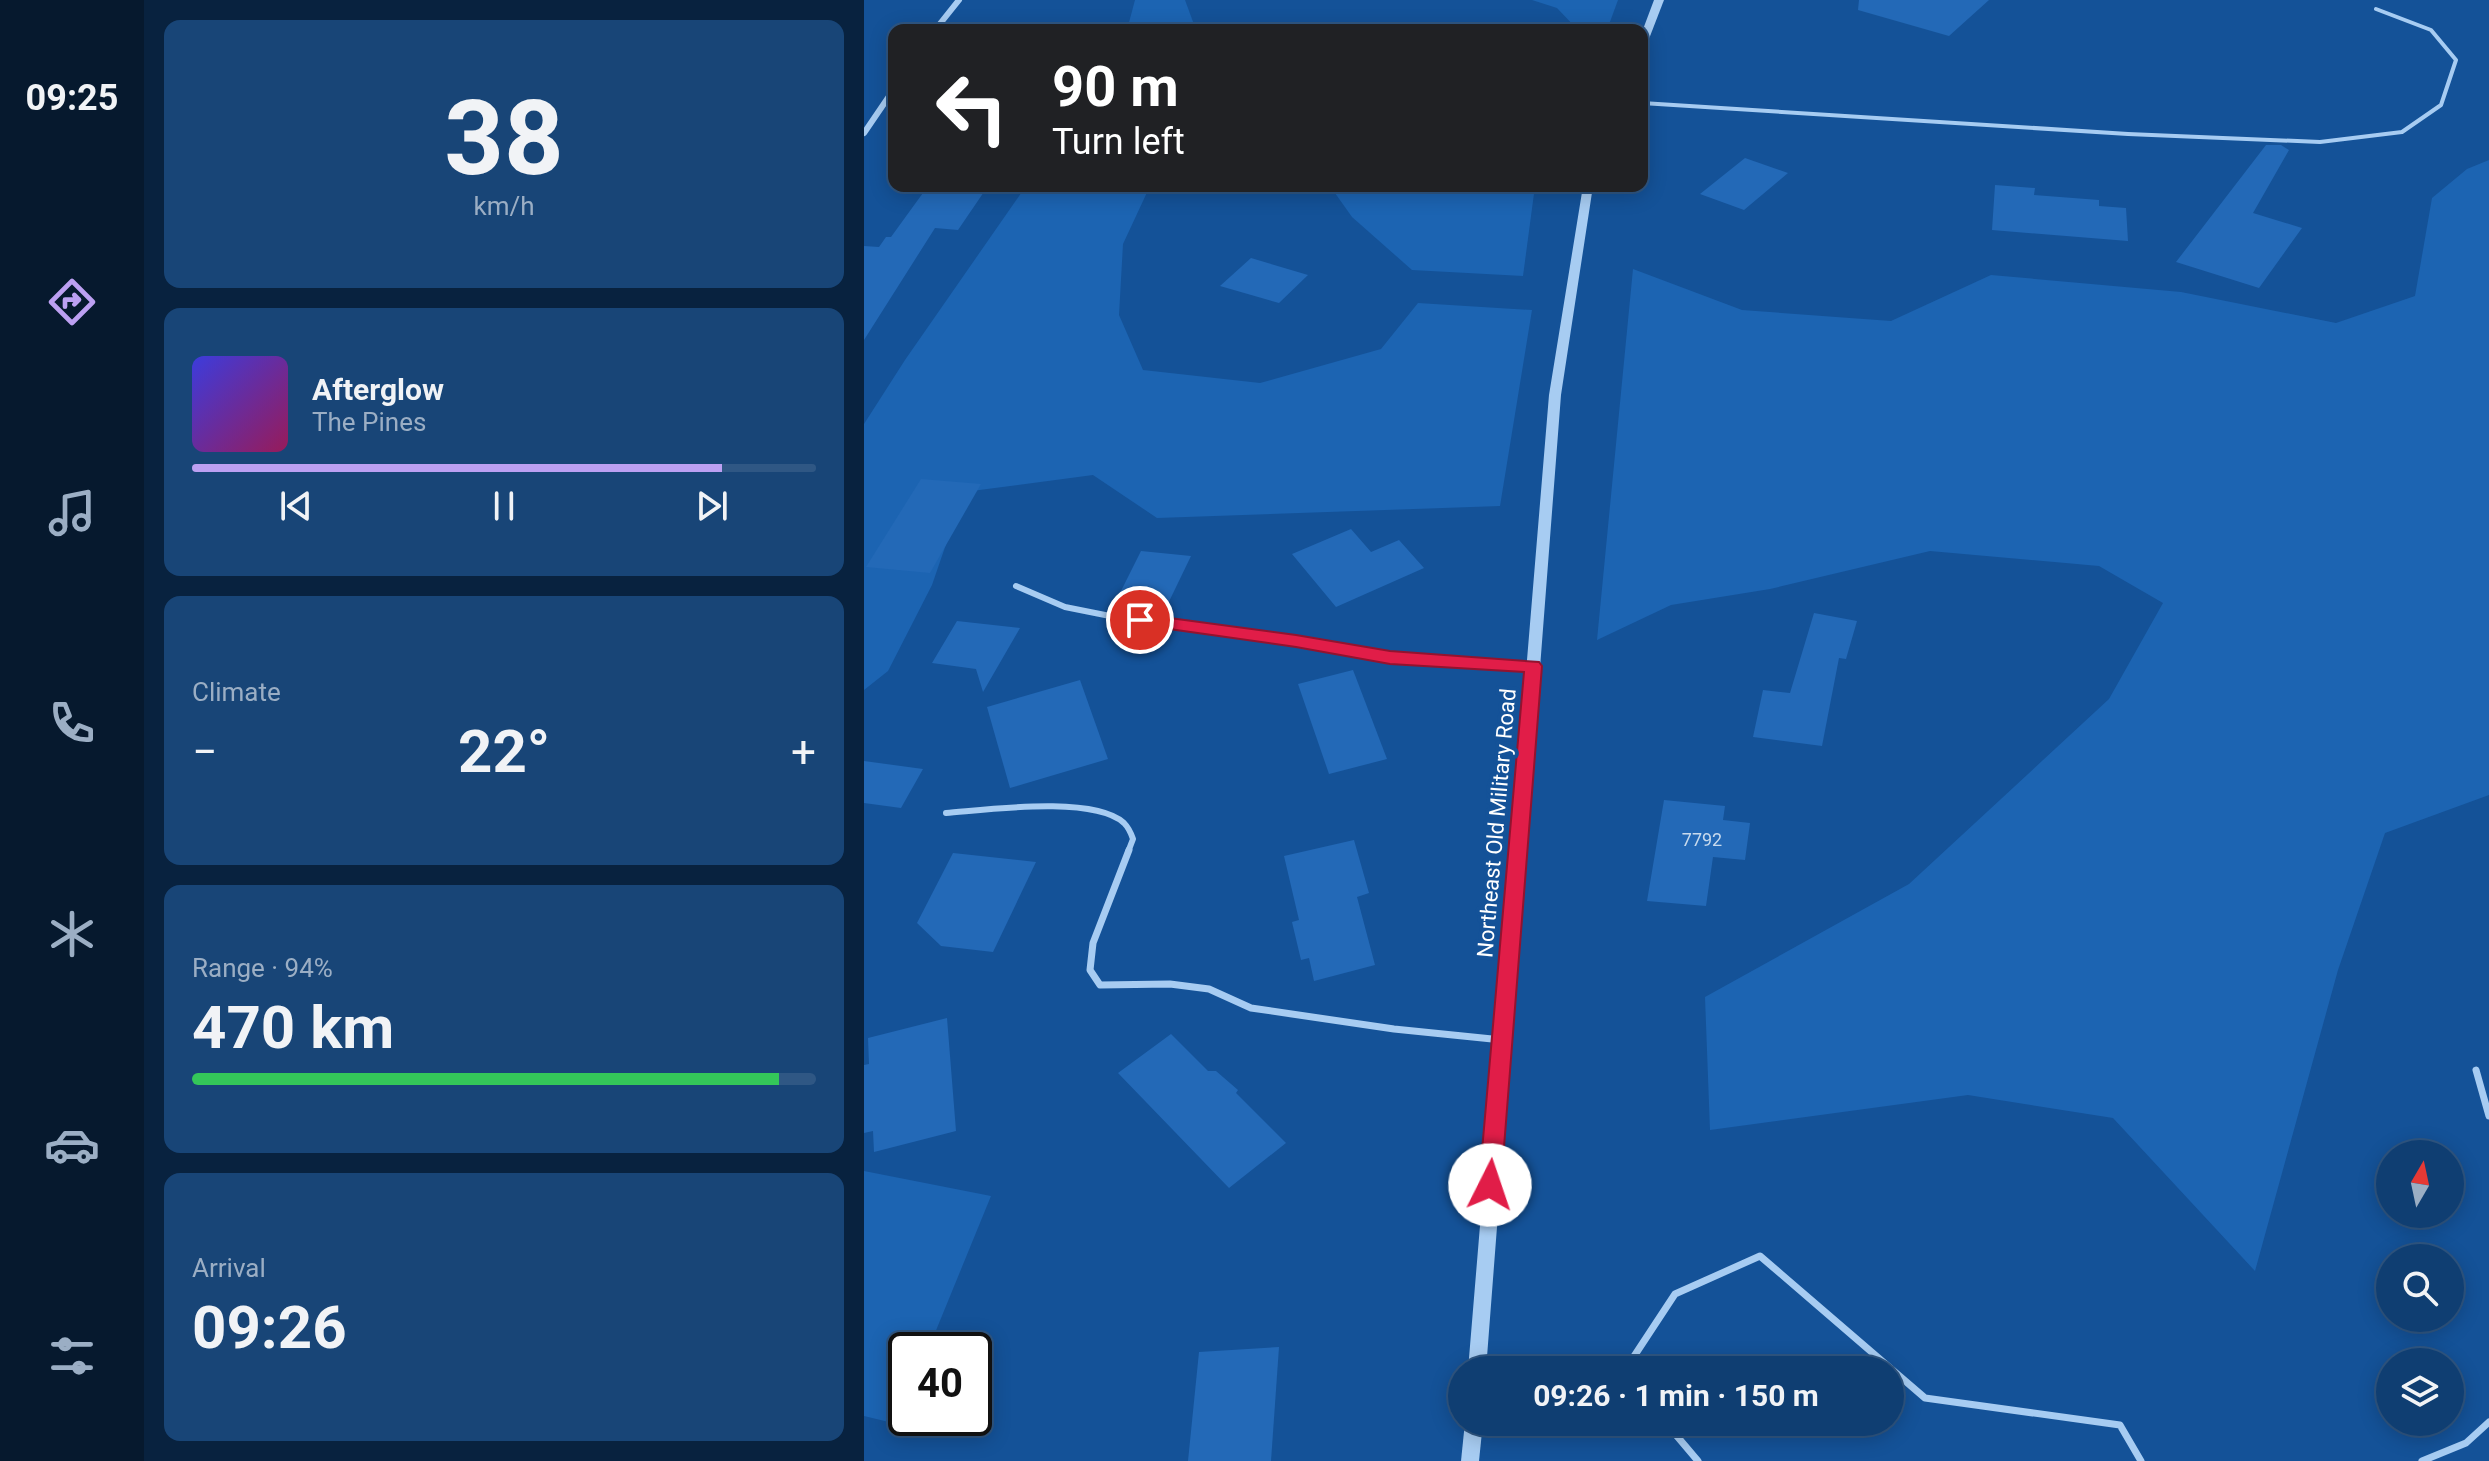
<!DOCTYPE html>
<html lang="en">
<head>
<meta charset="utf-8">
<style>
  :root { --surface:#0f3e72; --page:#184577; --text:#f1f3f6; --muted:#9baec4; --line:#2f5784; --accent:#bca0f2 }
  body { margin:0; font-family:Roboto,sans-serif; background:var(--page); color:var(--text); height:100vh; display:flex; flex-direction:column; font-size:30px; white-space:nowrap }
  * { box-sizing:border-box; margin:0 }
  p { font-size:26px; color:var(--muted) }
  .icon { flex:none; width:44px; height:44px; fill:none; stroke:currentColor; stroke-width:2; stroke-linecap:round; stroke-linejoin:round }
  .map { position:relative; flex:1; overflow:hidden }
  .side { display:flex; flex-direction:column; gap:20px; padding:20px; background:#08223f; width:720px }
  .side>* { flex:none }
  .banner { position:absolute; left:24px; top:24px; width:760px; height:168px; border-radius:16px; box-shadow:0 4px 20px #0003,0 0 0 2px var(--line); background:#202124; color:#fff; overflow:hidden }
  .needle { width:52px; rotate:9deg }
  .buttons { position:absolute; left:1512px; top:1140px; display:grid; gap:16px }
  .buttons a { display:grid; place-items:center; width:88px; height:88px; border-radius:50%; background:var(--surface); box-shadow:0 4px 20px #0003,0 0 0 2px var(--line); font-size:40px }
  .speed { position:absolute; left:24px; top:1332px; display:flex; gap:16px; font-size:40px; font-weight:700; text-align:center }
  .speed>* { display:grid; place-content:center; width:104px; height:104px; border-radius:50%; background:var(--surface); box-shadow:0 4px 20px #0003,0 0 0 2px var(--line); line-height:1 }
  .speed .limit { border:4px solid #111; border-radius:12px; background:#fff; color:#111 }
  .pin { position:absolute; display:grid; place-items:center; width:68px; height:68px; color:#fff; margin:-34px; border:4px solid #fff; border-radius:50%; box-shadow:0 2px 8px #0007 }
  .me { position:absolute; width:88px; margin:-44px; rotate:4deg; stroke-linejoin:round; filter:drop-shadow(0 0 6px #0008) }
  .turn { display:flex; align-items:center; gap:28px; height:168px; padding:0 32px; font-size:36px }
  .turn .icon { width:104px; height:104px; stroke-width:2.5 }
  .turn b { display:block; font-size:56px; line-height:68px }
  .big { font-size:60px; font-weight:700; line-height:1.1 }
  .side .card { flex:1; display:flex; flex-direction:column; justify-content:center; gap:12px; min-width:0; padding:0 28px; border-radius:16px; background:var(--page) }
  .side .dial { align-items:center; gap:0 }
  .dial b { font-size:104px; line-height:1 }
  .song { display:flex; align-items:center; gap:24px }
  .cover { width:96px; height:96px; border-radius:12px; background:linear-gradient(135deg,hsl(240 70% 55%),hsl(330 70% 35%)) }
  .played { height:8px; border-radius:4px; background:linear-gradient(90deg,var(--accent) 85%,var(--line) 85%) }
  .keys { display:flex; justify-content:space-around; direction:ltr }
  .heat { display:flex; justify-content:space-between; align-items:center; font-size:44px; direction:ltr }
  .charge { height:12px; border-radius:6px; background:linear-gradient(90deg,#34c759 94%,var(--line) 0) }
  .trip { position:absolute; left:584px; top:1356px; width:456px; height:80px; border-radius:40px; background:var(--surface); box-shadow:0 4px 20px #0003,0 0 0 2px var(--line); font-weight:700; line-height:80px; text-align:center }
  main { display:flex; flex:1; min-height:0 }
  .menu { display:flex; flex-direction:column; width:144px; justify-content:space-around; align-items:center; background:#06192e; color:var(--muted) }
  .menu .icon { width:56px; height:56px }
  .menu .active { color:var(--accent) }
  .menu b { font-size:36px; color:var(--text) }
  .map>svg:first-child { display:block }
  .green { fill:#1c64b2 }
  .building { fill:#2369b7 }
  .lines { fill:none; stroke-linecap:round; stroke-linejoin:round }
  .service-far2 { stroke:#a7ccf2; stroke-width:4 }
  .service-far1 { stroke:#a7ccf2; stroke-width:6 }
  .service { stroke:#a7ccf2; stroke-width:7 }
  .minor { stroke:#a7ccf2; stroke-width:6 }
  .tertiary { fill:#a7ccf2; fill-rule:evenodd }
  .route { fill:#e11d48; stroke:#92132f; stroke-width:2 }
  .labels { text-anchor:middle; stroke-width:8; stroke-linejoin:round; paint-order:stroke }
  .number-label { font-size:18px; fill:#c8daed }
  .street-label { font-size:22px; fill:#fff; stroke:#145298 }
</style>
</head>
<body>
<main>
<nav class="menu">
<b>09:25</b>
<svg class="icon active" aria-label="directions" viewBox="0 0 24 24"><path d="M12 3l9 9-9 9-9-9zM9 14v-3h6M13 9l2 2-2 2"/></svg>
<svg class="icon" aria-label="music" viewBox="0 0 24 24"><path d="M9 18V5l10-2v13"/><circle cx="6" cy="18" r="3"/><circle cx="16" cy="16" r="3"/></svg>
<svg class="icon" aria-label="phone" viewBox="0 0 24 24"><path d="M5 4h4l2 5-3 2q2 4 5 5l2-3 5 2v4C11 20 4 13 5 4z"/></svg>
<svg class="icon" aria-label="climate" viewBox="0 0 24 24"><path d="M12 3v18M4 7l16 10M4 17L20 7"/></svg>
<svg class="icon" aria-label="car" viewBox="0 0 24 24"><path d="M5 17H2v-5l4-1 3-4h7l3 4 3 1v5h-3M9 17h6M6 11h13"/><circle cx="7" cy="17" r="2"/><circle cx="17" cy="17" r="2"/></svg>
<svg class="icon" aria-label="filters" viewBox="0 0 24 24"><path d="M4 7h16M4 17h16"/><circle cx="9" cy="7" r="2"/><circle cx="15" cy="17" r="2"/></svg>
</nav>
<section class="side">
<div class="card dial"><b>38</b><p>km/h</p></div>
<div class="card">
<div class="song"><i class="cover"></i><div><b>Afterglow</b><p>The Pines</p></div></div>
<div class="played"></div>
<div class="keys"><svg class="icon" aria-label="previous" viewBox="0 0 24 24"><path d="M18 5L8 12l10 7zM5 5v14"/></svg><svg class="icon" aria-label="pause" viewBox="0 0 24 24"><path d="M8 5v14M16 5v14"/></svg><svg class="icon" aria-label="next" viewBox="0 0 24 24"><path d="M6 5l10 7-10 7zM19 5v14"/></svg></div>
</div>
<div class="card"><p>Climate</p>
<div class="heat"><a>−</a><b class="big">22°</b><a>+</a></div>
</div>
<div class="card"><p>Range · 94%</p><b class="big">470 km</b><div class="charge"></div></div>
<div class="card"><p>Arrival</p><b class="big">09:26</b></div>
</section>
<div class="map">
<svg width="1625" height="1461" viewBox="0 0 1625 1461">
  <rect width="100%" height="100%" fill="#145298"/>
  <g class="green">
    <polygon points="271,0 321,0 332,30 263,30"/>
    <polygon points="668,0 754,0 743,30 714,30 693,8"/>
    <polygon points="1625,160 1625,795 1521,833 1474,970 1391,1271 1249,1118 1104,1095 846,1130 841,997 1045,884 1245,699 1299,603 1235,566 1066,551 906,589 807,605 733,640 769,269 878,310 1027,321 1127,275 1317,292 1472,323 1551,296 1568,198 1603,169"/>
    <polygon points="162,186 286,186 259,244 255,315 279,370 396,383 517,349 554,303 668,310 636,506 293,518 229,475 100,492 68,585 24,671 0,690 0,424 41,360"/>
    <polygon points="466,186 671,186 659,276 548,270 488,217"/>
    <polygon points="0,1171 127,1196 64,1350 42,1350 42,1403 33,1424 0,1416"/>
  </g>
  <g class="building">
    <polygon points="995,0 1125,0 1085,36 994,10"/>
    <polygon points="1402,145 1417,145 1425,150 1389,213 1438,228 1395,288 1312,262"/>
    <polygon points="881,158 924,173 880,210 836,194"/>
    <polygon points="1131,185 1171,188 1170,195 1235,200 1235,206 1262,208 1264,241 1128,230"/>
    <polygon points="64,186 124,186 94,230 71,228 0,340 0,246 15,247 22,237 27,237"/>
    <polygon points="387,258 444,275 415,303 356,286"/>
    <polygon points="57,479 117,484 66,573 2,567"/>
    <polygon points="487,529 507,552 535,540 560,568 472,607 428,554"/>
    <polygon points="277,551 327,556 299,614 248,609"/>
    <polygon points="950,613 993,621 982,659 975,658 958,746 889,737 899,690 926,693"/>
    <polygon points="93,621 156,628 119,692 112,669 68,663"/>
    <polygon points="489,670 523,759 465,774 434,684"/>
    <polygon points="216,680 244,759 146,788 123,707"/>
    <polygon points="0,761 59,769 37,808 0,803"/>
    <polygon points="800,800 861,806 859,820 886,823 881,860 849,857 842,906 783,901"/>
    <polygon points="490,840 505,893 493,897 511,965 450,981 445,958 437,960 428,922 435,920 420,856"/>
    <polygon points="89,853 172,862 129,952 77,946 53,923"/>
    <polygon points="83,1018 92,1131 10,1152 9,1131 0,1133 0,1065 5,1064 4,1038"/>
    <polygon points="307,1034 344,1071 352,1071 374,1090 372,1093 422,1143 365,1188 254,1073"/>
    <polygon points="415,1347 407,1461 324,1461 335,1352"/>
  </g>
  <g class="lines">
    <polyline class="service-far2" points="778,103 1264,134 1456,142 1538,132 1577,105 1592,60 1567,30 1512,9"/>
    <g class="service-far1">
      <polyline points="152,586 201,607 251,617 432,641 526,658 667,666"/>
      <path d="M82 813C122 810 229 795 260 823 264 827 267 833 269 839L264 852"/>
    </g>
    <g class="service">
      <polyline points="265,850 229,943 226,970 236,985 306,984 345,989 387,1008 530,1029 638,1040"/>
      <polyline points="1612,1070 1625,1116"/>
      <polyline points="761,1370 811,1294 896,1256 1061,1398 1256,1425 1277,1461"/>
      <polyline points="801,1422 834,1461"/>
      <polyline points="1558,1461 1602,1443 1625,1422"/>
    </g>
    <g class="minor">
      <polyline points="71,30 95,0"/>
      <polyline points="0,133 30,89"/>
    </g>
    <g class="tertiary">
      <polygon points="790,0 800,0 783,44 778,47 778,32"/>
      <polygon points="719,186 729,186 697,395 622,1370 604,1370 685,395"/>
      <polygon points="601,1422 619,1422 615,1461 597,1461"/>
    </g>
  </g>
  <polygon class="route" points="276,614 432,635 526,651 675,662 678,666 637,1185 634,1192 626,1195 619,1192 615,1185 660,672 526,664 432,647 270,624 268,620"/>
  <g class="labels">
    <g class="number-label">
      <text x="838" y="846">7792</text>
    </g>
    <g class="street-label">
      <text transform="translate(632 823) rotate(-85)" y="8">Northeast Old Military Road</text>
    </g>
  </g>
</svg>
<div class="buttons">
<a><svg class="needle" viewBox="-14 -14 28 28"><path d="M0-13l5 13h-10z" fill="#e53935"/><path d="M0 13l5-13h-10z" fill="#9baec4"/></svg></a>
<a><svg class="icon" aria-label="search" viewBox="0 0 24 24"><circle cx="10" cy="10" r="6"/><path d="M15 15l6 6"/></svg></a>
<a><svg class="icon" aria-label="layers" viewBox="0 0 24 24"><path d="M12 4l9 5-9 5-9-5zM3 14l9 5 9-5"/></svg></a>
</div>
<div class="speed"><div class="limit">40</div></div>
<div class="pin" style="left:276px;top:620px;background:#d93025"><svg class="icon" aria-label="arrive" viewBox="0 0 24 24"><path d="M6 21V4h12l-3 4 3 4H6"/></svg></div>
<svg class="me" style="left:626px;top:1185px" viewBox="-20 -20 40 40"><circle r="19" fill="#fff"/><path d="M0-13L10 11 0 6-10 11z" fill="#e11d48"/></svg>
<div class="trip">09:26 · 1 min · 150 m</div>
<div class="banner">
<div class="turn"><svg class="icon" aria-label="left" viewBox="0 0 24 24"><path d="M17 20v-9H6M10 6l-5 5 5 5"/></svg><div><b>90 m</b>Turn left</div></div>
</div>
</div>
</main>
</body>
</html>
